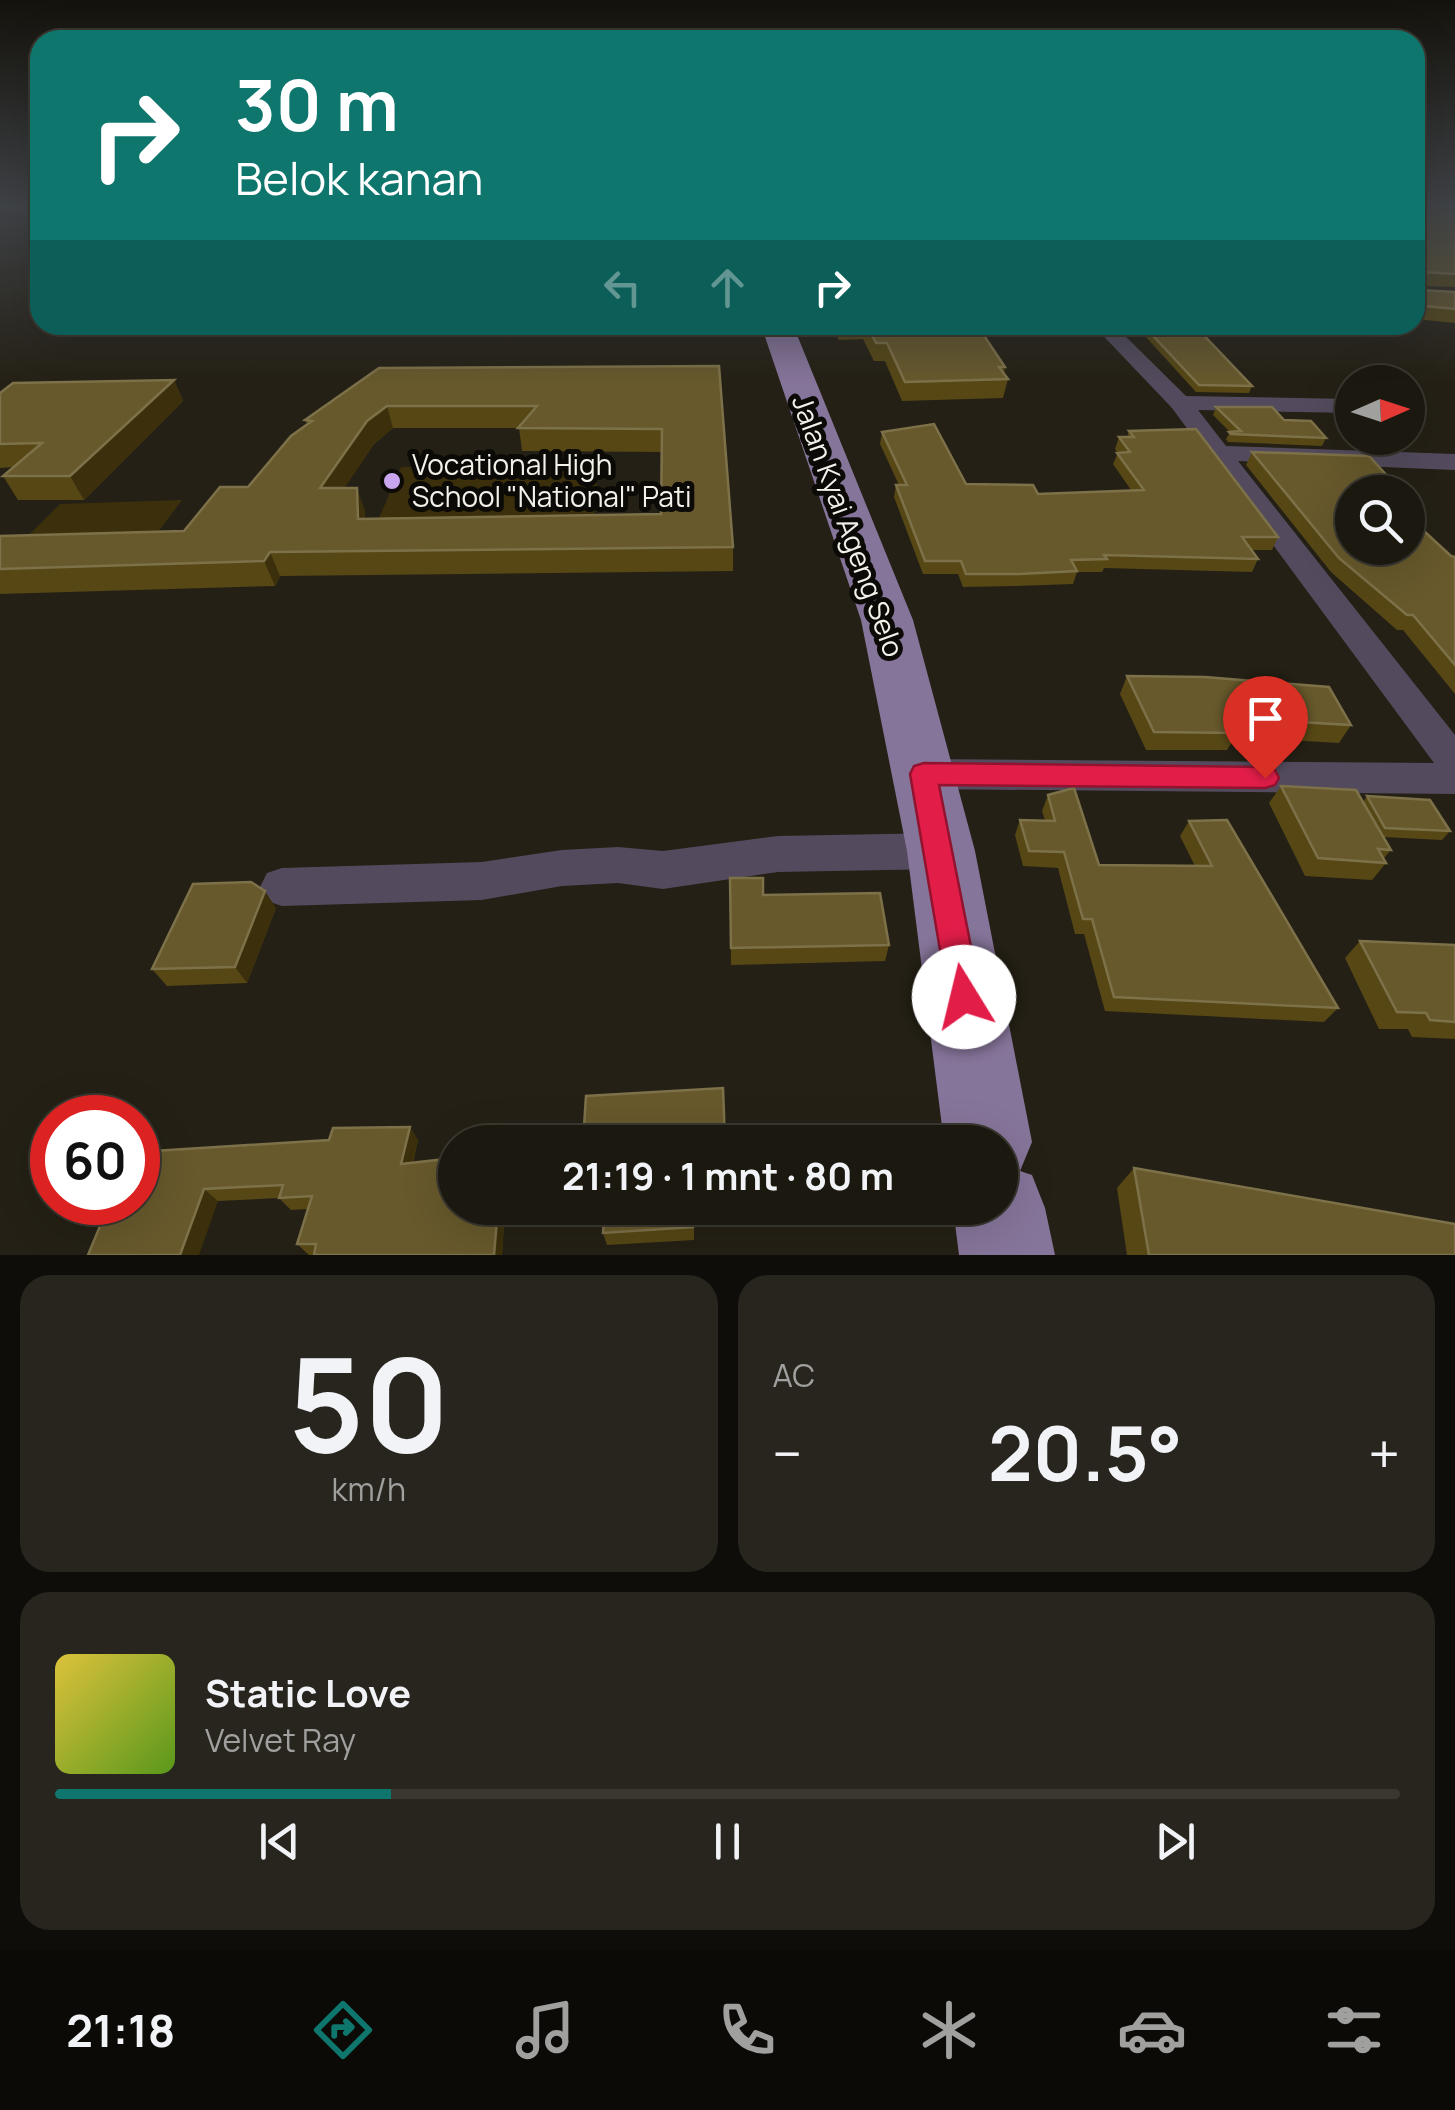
<!DOCTYPE html>
<html lang="id">
<head>
<meta charset="utf-8">
<style>
  :root { --surface:#1b1810; --page:#28251e; --text:#f1f3f6; --muted:#a0a09f; --line:#393730; --accent:#0f766e }
  body { margin:0; font-family:Manrope,sans-serif; background:var(--page); color:var(--text); height:100vh; display:flex; flex-direction:column; font-size:38px; white-space:nowrap }
  * { box-sizing:border-box; margin:0 }
  p { font-size:32px; color:var(--muted) }
  .icon { flex:none; width:55px; height:55px; fill:none; stroke:currentColor; stroke-width:2; stroke-linecap:round; stroke-linejoin:round }
  .map { position:relative; height:1255px; overflow:hidden }
  .sheet { display:flex; flex-direction:column; gap:20px; padding:20px; background:#0f0d09; flex:1 }
  .sheet>* { flex:none }
  .guide { position:absolute; left:30px; top:30px; width:1395px; height:305px; border-radius:30px; box-shadow:0 10px 40px #0002,0 0 0 2px var(--line); background:#0f766e; color:#fff; overflow:hidden }
  .needle { width:65px; rotate:87deg }
  .buttons { position:absolute; left:1335px; top:365px; display:grid; gap:20px }
  .buttons a { display:grid; place-items:center; width:90px; height:90px; border-radius:50%; background:var(--surface); box-shadow:0 10px 40px #0002,0 0 0 2px var(--line); font-size:50px }
  .speed { position:absolute; left:30px; top:1095px; display:flex; gap:20px; font-size:50px; font-weight:700; text-align:center }
  .speed>* { display:grid; place-content:center; width:130px; height:130px; border-radius:50%; background:var(--surface); box-shadow:0 10px 40px #0002,0 0 0 2px var(--line); line-height:1 }
  .speed .limit { border:15px solid #d22; background:#fff; color:#111 }
  .pin { position:absolute; display:grid; place-items:center; width:85px; height:85px; color:#fff; margin:-102px -42px; border-radius:50% 50% 50% 0; rotate:-45deg; box-shadow:0 0 10px #0007 }
  .pin .icon { rotate:45deg }
  .me { position:absolute; width:110px; margin:-55px; rotate:351deg; stroke-linejoin:round; filter:drop-shadow(0 0 8px #0008) }
  .turn { display:flex; align-items:center; gap:35px; height:210px; padding:0 40px; font-size:45px }
  .turn .icon { width:130px; height:130px; stroke-width:2.5 }
  .turn b { display:block; font-size:70px; line-height:85px }
  .lanes { display:flex; align-items:center; height:95px; padding:0 40px; background:#0003; justify-content:center; gap:50px; direction:ltr }
  .lanes .off { opacity:.35 }
  .big { font-size:75px; font-weight:700; line-height:1.1 }
  .sheet .tile { flex:1; display:flex; flex-direction:column; justify-content:center; gap:15px; min-width:0; padding:0 35px; border-radius:30px; background:var(--page) }
  .sheet .dial { align-items:center; gap:0 }
  .dial b { font-size:130px; line-height:1 }
  .song { display:flex; align-items:center; gap:30px }
  .cover { width:120px; height:120px; border-radius:15px; background:linear-gradient(135deg,hsl(50 70% 55%),hsl(90 70% 35%)) }
  .played { height:10px; border-radius:5px; background:linear-gradient(90deg,var(--accent) 25%,var(--line) 25%) }
  .keys { display:flex; justify-content:space-around; direction:ltr }
  .heat { display:flex; justify-content:space-between; align-items:center; font-size:55px; direction:ltr }
  .sheet .tiles { flex:1; display:grid; gap:20px; grid-template-columns:1fr 1fr }
  .tile:last-child { grid-column:span 2 }
  .trip { position:absolute; left:438px; top:1125px; width:580px; height:100px; border-radius:50px; background:var(--surface); box-shadow:0 10px 40px #0002,0 0 0 2px var(--line); font-weight:700; line-height:100px; text-align:center }
  .tabs { display:flex; height:160px; justify-content:space-around; align-items:center; background:#0b0a06; color:var(--muted) }
  .tabs .icon { width:70px; height:70px }
  .tabs .active { color:var(--accent) }
  .tabs b { font-size:45px; color:var(--text) }
  .map>svg:first-child { display:block }
  .green { fill:#3b2f0c }
  .lines { fill:none; stroke-linecap:round; stroke-linejoin:round }
  .street { fill:#534b5d; fill-rule:evenodd }
  .primary { fill:#86759a; fill-rule:evenodd }
  .wall { fill:#564715; fill-rule:evenodd }
  .shaded-wall { fill:#3b300b }
  .building { fill:#67592c; stroke:#7d7149; stroke-width:2.5; fill-rule:evenodd }
  .route { fill:#e11d48; stroke:#92132f; stroke-width:2.5 }
  .poi-dot { fill:#c8a6ef; stroke:#0c0a06; stroke-width:4 }
  .labels { text-anchor:middle; stroke-width:10; stroke-linejoin:round; paint-order:stroke }
  .poi-label { font-size:28px; fill:#f3f1e9; stroke:#0c0a06; text-anchor:start }
  .street-label { font-size:28px; fill:#f3f1e9; stroke:#0c0a06 }
</style>
</head>
<body>
<div class="map">
<svg width="1455" height="1255" viewBox="0 0 1455 1255">
  <rect width="100%" height="100%" fill="#242015"/>
  <g class="green">
    <polygon points="599,461 593,525 373,532 401,467"/>
    <polygon points="182,500 155,536 24,540 60,504"/>
  </g>
  <g class="lines">
    <g class="street">
      <polygon points="1093,325 1114,325 1186,396 1352,399 1352,413 1198,410 1226,446 1455,454 1455,470 1238,461 1455,735 1455,794 924,789 910,785 905,774 910,763 924,759 1434,763 1172,408"/>
      <polygon points="941,833 956,838 962,851 956,864 941,869 778,872 663,889 618,883 562,886 482,900 282,906 267,901 260,887 267,873 282,868 482,862 562,850 618,847 663,851 778,836"/>
    </g>
    <polygon class="primary" points="761,325 793,325 913,620 975,851 1032,1142 1020,1171 1032,1175 1045,1208 1055,1255 959,1255 953,1208 1000,1208 1000,1142 944,1142 907,851 861,620"/>
  </g>
  <g class="wall">
    <polygon points="1415,207 1455,207 1455,287 1420,286 1421,290 1455,292 1455,323 1415,319"/>
    <polygon points="831,325 977,325 1005,367 1004,373 1008,379 1003,398 902,401 885,361 874,361 863,339 839,340"/>
    <polygon points="1135,325 1194,325 1252,386 1249,393 1196,392"/>
    <path d="M719 366 733 547V571L280 576 275 586 0 594V536L184 531 248 487 307 424 305 420 379 368ZM393 428H519L522 451 662 452 661 514 365 518V511L344 488 374 444Z"/>
    <polygon points="174,380 183,401 84,500 18,500 3,476 13,467 0,468 0,393"/>
    <polygon points="1216,407 1284,420 1326,438 1322,446 1228,442 1226,439 1230,432 1213,415"/>
    <polygon points="1129,431 1278,537 1272,550 1251,550 1258,559 1252,572 1104,568 1102,572 1077,572 1073,584 1015,586 963,587 958,574 923,574 894,497 896,485 899,485 880,444 882,432 966,484 1038,494 1131,490 1113,464 1118,453 1115,449 1119,437 1127,437"/>
    <polygon points="1252,452 1412,520 1451,556 1455,557 1455,694 1403,630 1397,630 1331,572 1246,465"/>
    <polygon points="1127,676 1351,725 1339,743 1235,737 1227,750 1146,750 1120,694"/>
    <polygon points="1281,786 1363,802 1367,796 1450,831 1442,840 1383,837 1391,850 1384,858 1386,863 1372,880 1305,876 1269,803"/>
    <polygon points="1048,795 1099,865 1195,866 1180,836 1189,821 1338,1008 1324,1022 1105,1011 1084,934 1075,934 1058,868 1023,866 1015,835 1020,820 1045,820 1042,811"/>
    <polygon points="730,878 763,895 889,945 885,961 731,965"/>
    <polygon points="276,908 247,983 167,986 152,969"/>
    <polygon points="1360,941 1455,945 1455,1039 1412,1037 1408,1029 1379,1029 1345,958"/>
    <polygon points="418,1140 413,1163 455,1208 505,1208 502,1255 309,1255 297,1244 308,1209 291,1210 279,1198 218,1201 110,1202"/>
    <polygon points="1134,1168 1455,1255 1127,1255 1117,1188"/>
    <polygon points="605,1208 716,1208 694,1209 694,1240 607,1245 603,1233"/>
  </g>
  <g class="shaded-wall">
    <polygon points="174,380 183,401 84,500 70,476"/>
    <polygon points="387,406 393,428 374,444 329,511 320,488 367,421"/>
    <polygon points="357,488 365,511 366,543 358,519"/>
    <polygon points="270,552 280,576 275,586 264,561"/>
    <polygon points="265,891 276,908 247,983 235,967"/>
    <polygon points="410,1127 418,1140 409,1177 401,1164"/>
    <polygon points="204,1189 218,1201 199,1255 180,1255"/>
    <polygon points="498,1208 505,1208 502,1255 494,1255"/>
  </g>
  <g class="building">
    <polygon points="1415,207 1455,207 1455,274 1422,272 1418,276 1421,290 1455,292 1455,309 1415,305"/>
    <polygon points="867,325 977,325 1005,367 999,367 1008,379 905,382 887,343 876,343"/>
    <polygon points="1143,325 1194,325 1252,386 1199,385"/>
    <path d="M719 366 733 547 270 552 264 561 0 569V536L184 531 220 487H248L291 436 312 421 305 420 379 368ZM387 406H537L518 428 662 429 661 514 358 519 357 488H320L367 421Z"/>
    <polygon points="174,380 70,476 3,476 42,443 0,444 0,393 13,383"/>
    <polygon points="1216,407 1272,407 1284,420 1311,421 1326,438 1231,434 1229,432 1241,431"/>
    <polygon points="934,424 966,484 1033,485 1038,494 1144,490 1117,453 1130,452 1119,437 1134,437 1129,431 1196,429 1278,537 1242,537 1258,559 1104,555 1107,559 1071,560 1077,571 1019,574 966,574 961,561 925,561 896,485 907,485 882,432"/>
    <polygon points="1252,452 1369,456 1402,492 1352,492 1352,548 1408,548 1408,505 1412,520 1451,556 1455,557 1455,665 1413,615 1407,615 1339,558"/>
    <polygon points="1127,676 1205,677 1329,687 1351,725 1229,718 1237,733 1154,732"/>
    <polygon points="1281,786 1356,790 1391,850 1378,849 1386,863 1318,858"/>
    <polygon points="1074,788 1099,865 1212,866 1189,821 1227,820 1338,1008 1114,997 1092,919 1083,919 1064,852 1029,851 1020,820 1055,821 1048,795"/>
    <polygon points="1367,796 1430,800 1450,831 1385,828"/>
    <polygon points="730,878 763,878 763,895 880,893 889,945 731,948"/>
    <polygon points="251,882 265,891 235,967 152,969 193,884"/>
    <polygon points="1360,941 1455,945 1455,1022 1430,1020 1426,1013 1397,1012"/>
    <polygon points="723,1088 725,1142 583,1142 586,1096"/>
    <polygon points="410,1127 401,1164 455,1158 455,1208 498,1208 494,1255 314,1255 316,1244 297,1244 312,1196 279,1198 283,1185 204,1189 180,1255 88,1255 110,1202 138,1202 138,1152 329,1140 333,1128"/>
    <polygon points="1134,1168 1455,1224 1455,1255 1149,1255"/>
    <polygon points="605,1208 693,1208 693,1227 603,1233"/>
  </g>
  <linearGradient id="sky" x2="0" y2="1"><stop stop-color="#14120c"/><stop offset="0.54" stop-color="#3f4246"/><stop offset="1" stop-color="#3f4246" stop-opacity="0"/></linearGradient>
  <rect width="1455" height="383" fill="url(#sky)"/>
  <polygon class="route" points="924,763 1265,767 1275,770 1279,778 1275,785 1265,788 939,785 981,997 976,1009 964,1013 953,1009 948,997 910,774 914,766"/>
  <circle class="poi-dot" cx="392" cy="481" r="10"/>
  <g class="labels">
    <g class="poi-label">
      <text x="412" y="475">Vocational High<tspan x="412" dy="32">School "National" Pati</tspan></text>
    </g>
    <g class="street-label">
      <text transform="translate(848 526) rotate(70)" y="10">Jalan Kyai Ageng Selo</text>
    </g>
  </g>
</svg>
<div class="buttons">
<a><svg class="needle" viewBox="-14 -14 28 28"><path d="M0-13l5 13h-10z" fill="#e53935"/><path d="M0 13l5-13h-10z" fill="#a0a09f"/></svg></a>
<a><svg class="icon" aria-label="search" viewBox="0 0 24 24"><circle cx="10" cy="10" r="6"/><path d="M15 15l6 6"/></svg></a>
</div>
<div class="speed"><div class="limit">60</div></div>
<div class="pin" style="left:1265px;top:778px;background:#d93025"><svg class="icon" aria-label="arrive" viewBox="0 0 24 24"><path d="M6 21V4h12l-3 4 3 4H6"/></svg></div>
<svg class="me" style="left:964px;top:997px" viewBox="-20 -20 40 40"><circle r="19" fill="#fff"/><path d="M0-13L10 11 0 6-10 11z" fill="#e11d48"/></svg>
<div class="trip">21:19 · 1 mnt · 80 m</div>
<div class="guide">
<div class="turn"><svg class="icon" aria-label="right" viewBox="0 0 24 24"><path d="M7 20v-9h11M14 6l5 5-5 5"/></svg><div><b>30 m</b>Belok kanan</div></div>
<div class="lanes"><svg class="icon off" aria-label="left" viewBox="0 0 24 24"><path d="M17 20v-9H6M10 6l-5 5 5 5"/></svg><svg class="icon off" aria-label="ahead" viewBox="0 0 24 24"><path d="M12 20V5M6 11l6-6 6 6"/></svg><svg class="icon" aria-label="right" viewBox="0 0 24 24"><path d="M7 20v-9h11M14 6l5 5-5 5"/></svg></div>
</div>
</div>
<section class="sheet">
<div class="tiles">
<div class="tile dial"><b>50</b><p>km/h</p></div>
<div class="tile"><p>AC</p>
<div class="heat"><a>−</a><b class="big">20.5°</b><a>+</a></div>
</div>
<div class="tile">
<div class="song"><i class="cover"></i><div><b>Static Love</b><p>Velvet Ray</p></div></div>
<div class="played"></div>
<div class="keys"><svg class="icon" aria-label="previous" viewBox="0 0 24 24"><path d="M18 5L8 12l10 7zM5 5v14"/></svg><svg class="icon" aria-label="pause" viewBox="0 0 24 24"><path d="M8 5v14M16 5v14"/></svg><svg class="icon" aria-label="next" viewBox="0 0 24 24"><path d="M6 5l10 7-10 7zM19 5v14"/></svg></div>
</div>
</div>
</section>
<nav class="tabs">
<b>21:18</b>
<svg class="icon active" aria-label="directions" viewBox="0 0 24 24"><path d="M12 3l9 9-9 9-9-9zM9 14v-3h6M13 9l2 2-2 2"/></svg>
<svg class="icon" aria-label="music" viewBox="0 0 24 24"><path d="M9 18V5l10-2v13"/><circle cx="6" cy="18" r="3"/><circle cx="16" cy="16" r="3"/></svg>
<svg class="icon" aria-label="phone" viewBox="0 0 24 24"><path d="M5 4h4l2 5-3 2q2 4 5 5l2-3 5 2v4C11 20 4 13 5 4z"/></svg>
<svg class="icon" aria-label="climate" viewBox="0 0 24 24"><path d="M12 3v18M4 7l16 10M4 17L20 7"/></svg>
<svg class="icon" aria-label="car" viewBox="0 0 24 24"><path d="M5 17H2v-5l4-1 3-4h7l3 4 3 1v5h-3M9 17h6M6 11h13"/><circle cx="7" cy="17" r="2"/><circle cx="17" cy="17" r="2"/></svg>
<svg class="icon" aria-label="filters" viewBox="0 0 24 24"><path d="M4 7h16M4 17h16"/><circle cx="9" cy="7" r="2"/><circle cx="15" cy="17" r="2"/></svg>
</nav>
</body>
</html>
